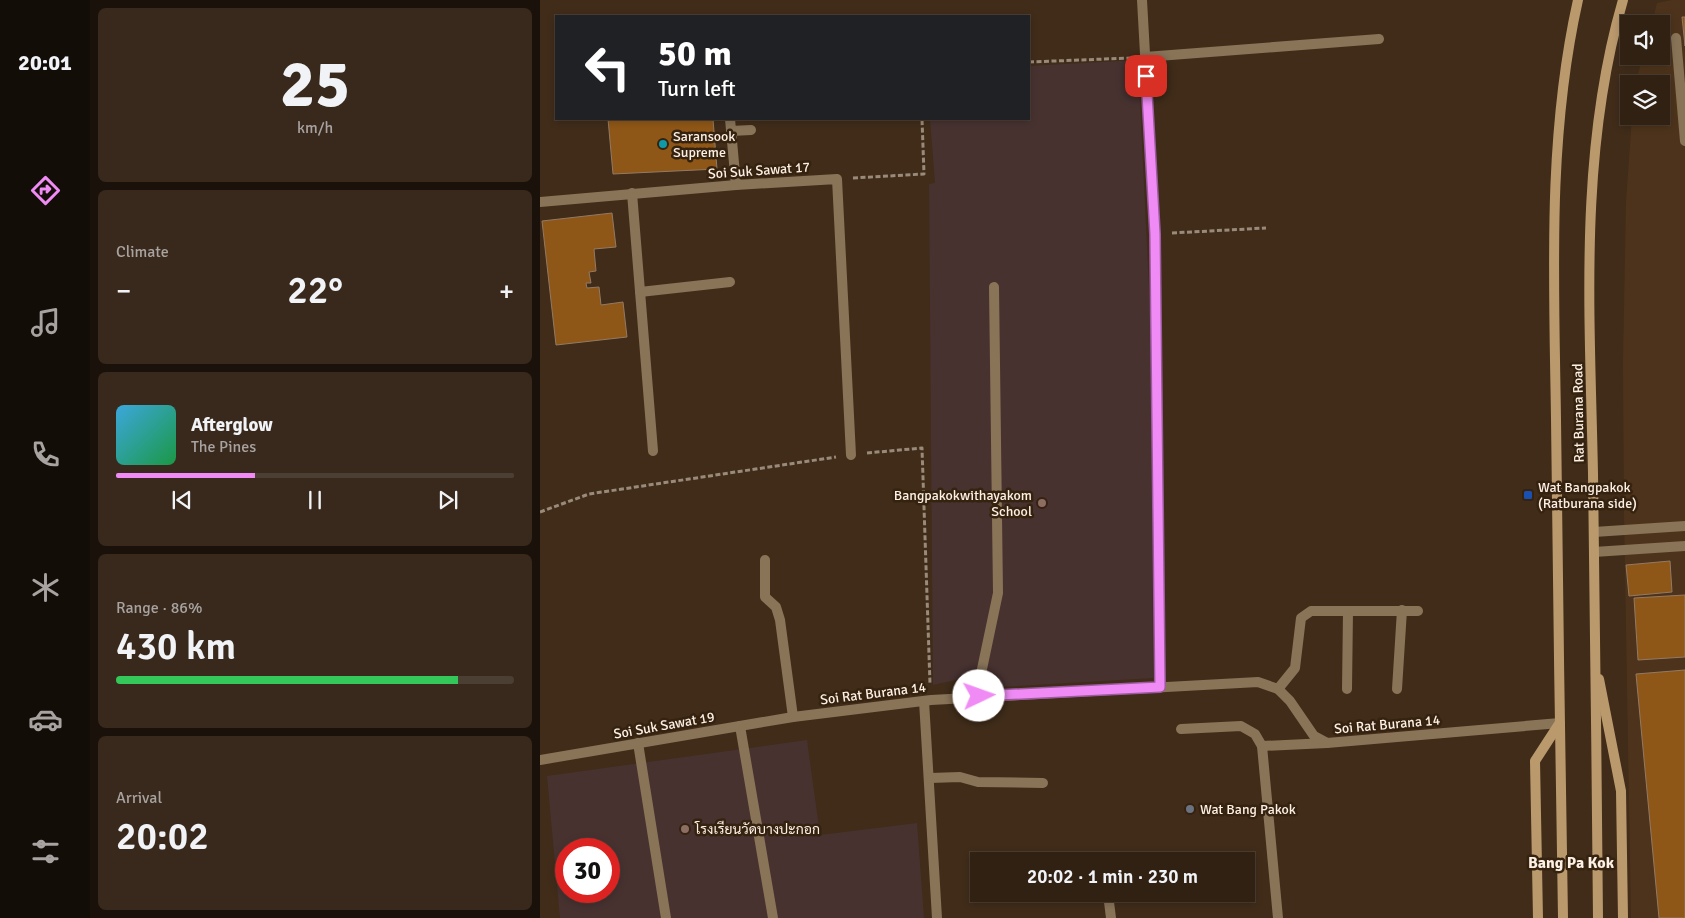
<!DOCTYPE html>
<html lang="en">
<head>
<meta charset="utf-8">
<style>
  :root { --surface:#302113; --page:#38291c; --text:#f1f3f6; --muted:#a8a3a0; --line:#4b3e33; --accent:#f08bf5 }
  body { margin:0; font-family:Signika,Sarabun,sans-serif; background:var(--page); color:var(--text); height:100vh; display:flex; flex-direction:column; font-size:19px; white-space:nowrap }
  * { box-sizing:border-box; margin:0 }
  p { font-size:16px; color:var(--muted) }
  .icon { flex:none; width:28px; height:28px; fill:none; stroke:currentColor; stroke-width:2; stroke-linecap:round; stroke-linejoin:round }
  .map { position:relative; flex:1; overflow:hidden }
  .drawer { display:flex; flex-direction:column; gap:8px; padding:8px; background:#1a120a; width:450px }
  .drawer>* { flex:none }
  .guide { position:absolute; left:15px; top:15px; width:475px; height:105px; border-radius:0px; box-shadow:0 2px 8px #0003,0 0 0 1px var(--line); background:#202124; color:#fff; overflow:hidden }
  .buttons { position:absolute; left:1080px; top:15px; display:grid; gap:10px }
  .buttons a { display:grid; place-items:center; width:50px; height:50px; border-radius:0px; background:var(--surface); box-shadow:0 2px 8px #0003,0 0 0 1px var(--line); font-size:25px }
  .speed { position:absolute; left:15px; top:838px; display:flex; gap:10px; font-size:25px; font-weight:700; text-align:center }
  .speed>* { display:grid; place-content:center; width:65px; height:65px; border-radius:50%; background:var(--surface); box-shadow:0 2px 8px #0003,0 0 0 1px var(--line); line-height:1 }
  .speed .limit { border:8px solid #d22; background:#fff; color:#111 }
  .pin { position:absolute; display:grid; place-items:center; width:42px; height:42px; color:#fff; margin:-21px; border-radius:10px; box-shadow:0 2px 8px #0006 }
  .me { position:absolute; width:55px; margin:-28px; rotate:87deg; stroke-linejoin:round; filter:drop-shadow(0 0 4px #0008) }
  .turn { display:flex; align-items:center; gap:18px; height:105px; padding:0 20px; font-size:22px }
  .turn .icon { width:65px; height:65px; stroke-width:2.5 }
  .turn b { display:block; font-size:35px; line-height:42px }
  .big { font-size:38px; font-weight:600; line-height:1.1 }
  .drawer .card { flex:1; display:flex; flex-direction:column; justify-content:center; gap:8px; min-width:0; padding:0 18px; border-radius:8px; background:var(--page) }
  .drawer .dial { align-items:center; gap:0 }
  .dial b { font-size:65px; line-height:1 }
  .song { display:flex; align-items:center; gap:15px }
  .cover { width:60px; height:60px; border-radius:8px; background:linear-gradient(135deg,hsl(200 70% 55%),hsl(140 70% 35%)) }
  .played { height:5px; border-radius:2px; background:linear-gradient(90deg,var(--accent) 35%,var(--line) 35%) }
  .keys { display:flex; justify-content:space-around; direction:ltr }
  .heat { display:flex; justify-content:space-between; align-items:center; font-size:28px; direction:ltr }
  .charge { height:8px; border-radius:4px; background:linear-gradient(90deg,#34c759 86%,var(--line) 0) }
  .trip { position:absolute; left:430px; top:852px; width:285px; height:50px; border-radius:0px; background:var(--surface); box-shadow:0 2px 8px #0003,0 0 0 1px var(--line); font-weight:600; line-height:50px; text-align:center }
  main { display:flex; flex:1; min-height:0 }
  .menu { display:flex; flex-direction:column; width:90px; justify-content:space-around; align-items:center; background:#130d08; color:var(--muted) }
  .menu .icon { width:35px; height:35px }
  .menu .on { color:var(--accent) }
  .menu b { font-size:22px; color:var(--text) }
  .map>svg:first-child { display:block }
  .built { fill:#4d331b }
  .education { fill:#473230; fill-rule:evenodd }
  .building { fill:#8f5717; stroke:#927a65 }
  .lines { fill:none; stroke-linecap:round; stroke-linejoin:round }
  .path { stroke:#9a8a7a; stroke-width:3; stroke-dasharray:5 2.5; stroke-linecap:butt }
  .lane { stroke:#897458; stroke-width:10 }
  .street { stroke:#897458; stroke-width:10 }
  .secondary { stroke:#ba996d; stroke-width:10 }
  .route-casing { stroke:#9c5a9f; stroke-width:12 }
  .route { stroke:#f08bf5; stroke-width:9 }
  .culture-dot { fill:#0f9aa8; stroke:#35220f; stroke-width:2 }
  .transit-dot { fill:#1a4fb4; stroke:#35220f; stroke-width:2 }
  .education-dot { fill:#8d6e63; stroke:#35220f; stroke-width:2 }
  .worship-dot { fill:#6b7280; stroke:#35220f; stroke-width:2 }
  .labels { text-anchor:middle; stroke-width:5; stroke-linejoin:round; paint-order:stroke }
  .poi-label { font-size:14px; fill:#fdf0e4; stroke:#35220f; text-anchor:start }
  .street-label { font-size:14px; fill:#fdf0e4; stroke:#35220f }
  .quarter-label { font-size:16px; font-weight:bold; fill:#fdf0e4; stroke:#35220f }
</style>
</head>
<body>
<main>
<nav class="menu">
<b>20:01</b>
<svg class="icon on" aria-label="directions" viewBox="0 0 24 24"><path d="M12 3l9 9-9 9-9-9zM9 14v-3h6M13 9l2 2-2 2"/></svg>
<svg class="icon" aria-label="music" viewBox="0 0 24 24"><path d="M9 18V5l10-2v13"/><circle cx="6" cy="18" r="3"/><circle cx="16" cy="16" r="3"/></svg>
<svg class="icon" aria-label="phone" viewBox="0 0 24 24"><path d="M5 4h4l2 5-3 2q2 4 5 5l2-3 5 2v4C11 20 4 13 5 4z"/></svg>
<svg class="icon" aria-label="climate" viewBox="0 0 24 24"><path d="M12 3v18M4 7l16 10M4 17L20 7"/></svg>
<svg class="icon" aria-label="car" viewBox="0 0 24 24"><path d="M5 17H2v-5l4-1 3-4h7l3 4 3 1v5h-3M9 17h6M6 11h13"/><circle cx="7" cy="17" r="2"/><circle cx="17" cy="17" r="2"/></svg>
<svg class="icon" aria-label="filters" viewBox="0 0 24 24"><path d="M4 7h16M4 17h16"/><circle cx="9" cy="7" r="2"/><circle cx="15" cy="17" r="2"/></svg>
</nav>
<section class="drawer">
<div class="card dial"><b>25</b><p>km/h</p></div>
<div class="card"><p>Climate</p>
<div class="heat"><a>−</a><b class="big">22°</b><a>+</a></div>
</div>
<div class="card">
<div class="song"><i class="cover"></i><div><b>Afterglow</b><p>The Pines</p></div></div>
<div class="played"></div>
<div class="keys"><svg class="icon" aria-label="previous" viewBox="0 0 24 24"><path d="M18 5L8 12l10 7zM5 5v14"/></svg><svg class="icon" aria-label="pause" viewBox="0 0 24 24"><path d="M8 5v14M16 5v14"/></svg><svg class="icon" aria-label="next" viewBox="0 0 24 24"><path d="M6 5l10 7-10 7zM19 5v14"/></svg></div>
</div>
<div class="card"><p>Range · 86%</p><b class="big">430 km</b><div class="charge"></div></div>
<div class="card"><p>Arrival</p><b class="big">20:02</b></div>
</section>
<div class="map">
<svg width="1145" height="918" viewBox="0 0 1145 918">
  <rect width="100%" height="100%" fill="#402c19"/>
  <polygon class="built" points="1132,0 1145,0 1145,918 1091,918 1084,514 1083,361 1086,202 1092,116 1121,116 1121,84 1097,84 1098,74 1103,56 1121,56 1121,24 1112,24 1117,3"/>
  <g class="education">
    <polygon points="598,60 611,330 613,678 459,687 434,676 393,685 389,184 395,183 390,119 489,119 489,66"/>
    <path d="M267 740 280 835 377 823 384 918H20L7 776ZM26 849H69V891H26Z"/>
  </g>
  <g class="building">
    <polygon points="1142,17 1145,17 1145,46"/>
    <polygon points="68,119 173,119 177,169 73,174"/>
    <polygon points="72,213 76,247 54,249 56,271 49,272 51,283 46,283 47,288 59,287 61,305 83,302 87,337 16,345 2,221"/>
    <polygon points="1130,561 1132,592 1089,596 1086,565"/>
    <polygon points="1145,595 1145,657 1098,660 1094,598"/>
    <polygon points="1145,670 1145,918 1119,918 1096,674"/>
  </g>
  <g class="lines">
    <g class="path">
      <polyline points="489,62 591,58"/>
      <polyline points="313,178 384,174 382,119"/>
      <polyline points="632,233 726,228"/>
      <polyline points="327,453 382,448 390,684"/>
      <polyline points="0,512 49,494 296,457"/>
    </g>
    <g class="lane">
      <polyline points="1136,38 1145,141"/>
      <polyline points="605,57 839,39"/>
      <polyline points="1054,532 1145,526"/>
      <polyline points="1054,552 1145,546"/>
      <polyline points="807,689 808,611"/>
      <polyline points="857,689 862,610"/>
      <polyline points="200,726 233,918"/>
      <polyline points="641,729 701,726 715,734 722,746"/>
      <polyline points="98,743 126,918"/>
      <polyline points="568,894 571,918"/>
      <polyline points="738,918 722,746 787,743"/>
    </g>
    <g class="street">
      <polyline points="602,0 615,234 620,687"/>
      <polyline points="190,119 196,185"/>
      <polyline points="191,131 211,130"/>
      <polyline points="92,193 113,451"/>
      <polyline points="0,202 196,185 297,179 311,455"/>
      <polyline points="100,292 190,282"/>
      <polyline points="225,560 225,597 236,607 240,620 253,717"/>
      <polyline points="738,689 755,668 761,618 771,611 878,611"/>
      <polyline points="439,696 442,669 458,593 454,287"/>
      <polyline points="384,701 397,918"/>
      <polyline points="0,760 253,717 391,700 718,682 738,689 750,701 774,736 787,743 1020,723"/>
      <polyline points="390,778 420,777 438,782 503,783"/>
    </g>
    <g class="secondary">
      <polyline points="1059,679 1081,791 1083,918"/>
      <polyline points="998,918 995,761 1019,724"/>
      <path d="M1023 918C1020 752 1018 585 1016 419 1014 279 1007 138 1038 0"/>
      <path d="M1058 918C1056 770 1056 622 1053 474 1050 316 1038 154 1083 0"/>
    </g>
  </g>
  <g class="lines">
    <defs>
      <polyline id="route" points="439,696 620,687 615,234 606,76"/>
    </defs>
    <use href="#route" class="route-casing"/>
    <use href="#route" class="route"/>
  </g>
  <circle class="culture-dot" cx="123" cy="144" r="5"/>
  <rect class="transit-dot" x="983" y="490" width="10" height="10" rx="2.5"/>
  <g class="education-dot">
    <circle cx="502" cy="503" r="5"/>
    <circle cx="145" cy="829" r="5"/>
  </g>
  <circle class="worship-dot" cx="650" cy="809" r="5"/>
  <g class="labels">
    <g class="poi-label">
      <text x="133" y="141">Saransook<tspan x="133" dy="16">Supreme</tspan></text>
      <text x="998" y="492">Wat Bangpakok<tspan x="998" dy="16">(Ratburana side)</tspan></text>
      <text x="492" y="500" text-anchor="end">Bangpakokwithayakom<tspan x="492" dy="16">School</tspan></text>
      <text x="660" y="814">Wat Bang Pakok</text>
      <text x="155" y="834">โรงเรียนวัดบางปะกอก</text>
    </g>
    <g class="street-label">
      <text transform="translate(219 170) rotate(-4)" y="5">Soi Suk Sawat 17</text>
      <text transform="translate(1038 413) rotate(-91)" y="5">Rat Burana Road</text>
      <text transform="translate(333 693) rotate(-7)" y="5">Soi Rat Burana 14</text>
      <text transform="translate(847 724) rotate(-5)" y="5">Soi Rat Burana 14</text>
      <text transform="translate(124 725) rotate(-10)" y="5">Soi Suk Sawat 19</text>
    </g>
    <g class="quarter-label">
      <text x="1031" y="868">Bang Pa Kok</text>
    </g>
  </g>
</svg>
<div class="buttons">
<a><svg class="icon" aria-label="sound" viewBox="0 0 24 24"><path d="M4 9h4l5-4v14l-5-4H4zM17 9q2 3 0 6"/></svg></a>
<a><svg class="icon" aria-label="layers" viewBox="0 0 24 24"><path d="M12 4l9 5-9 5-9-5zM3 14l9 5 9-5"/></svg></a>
</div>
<div class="speed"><div class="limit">30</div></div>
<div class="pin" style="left:606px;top:76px;background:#d93025"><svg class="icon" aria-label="arrive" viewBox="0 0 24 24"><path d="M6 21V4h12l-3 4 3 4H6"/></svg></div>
<svg class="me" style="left:439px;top:696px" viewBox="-20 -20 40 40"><circle r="19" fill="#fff"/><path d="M0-13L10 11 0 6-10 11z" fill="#f08bf5"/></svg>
<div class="trip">20:02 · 1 min · 230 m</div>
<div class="guide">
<div class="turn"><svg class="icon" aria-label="left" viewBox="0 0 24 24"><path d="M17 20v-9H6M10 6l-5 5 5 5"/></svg><div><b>50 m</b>Turn left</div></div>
</div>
</div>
</main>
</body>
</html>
